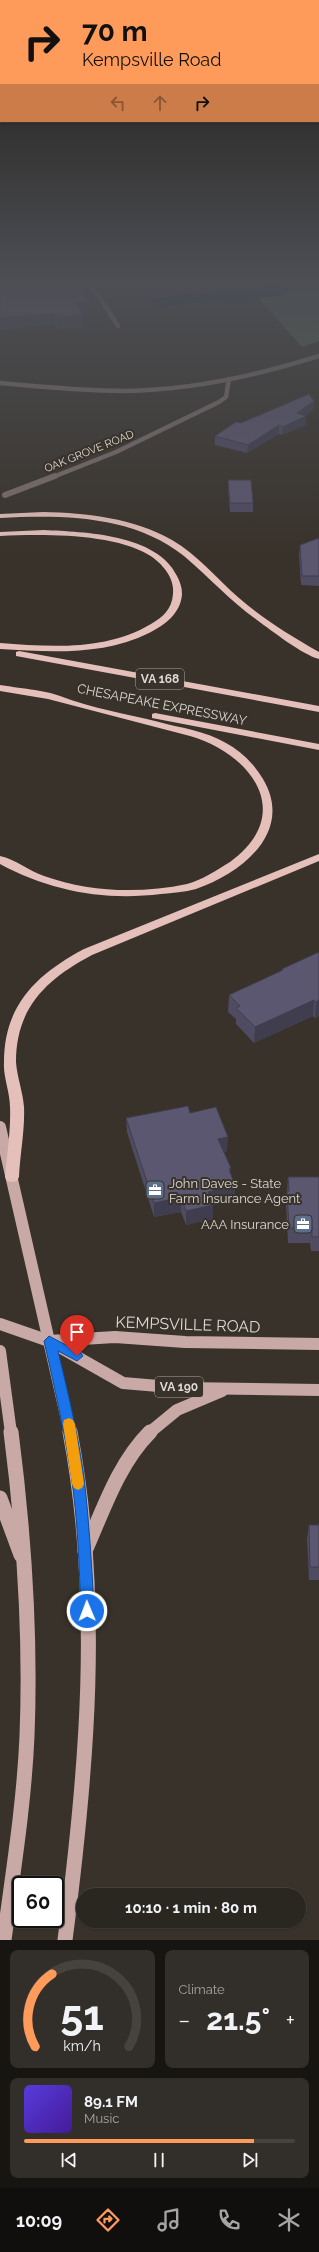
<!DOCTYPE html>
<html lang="en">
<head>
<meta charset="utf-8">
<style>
  :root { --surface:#2a2620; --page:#322e29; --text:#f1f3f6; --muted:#a5a5a5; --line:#46433e; --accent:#ff9b5a }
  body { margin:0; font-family:Raleway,sans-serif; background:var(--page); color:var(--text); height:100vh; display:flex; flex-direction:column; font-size:15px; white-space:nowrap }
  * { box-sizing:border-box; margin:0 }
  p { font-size:13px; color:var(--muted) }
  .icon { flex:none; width:22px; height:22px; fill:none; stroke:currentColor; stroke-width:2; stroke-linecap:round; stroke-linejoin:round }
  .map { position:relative; height:1940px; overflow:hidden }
  .sheet { display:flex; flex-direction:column; gap:10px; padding:10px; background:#171512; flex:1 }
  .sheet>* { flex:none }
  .guide { position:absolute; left:0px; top:0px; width:319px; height:122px; box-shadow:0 1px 3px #0004,0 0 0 1px var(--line); background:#ff9b5a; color:#111; overflow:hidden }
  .speed { position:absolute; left:12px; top:1876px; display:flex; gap:8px; font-size:20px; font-weight:700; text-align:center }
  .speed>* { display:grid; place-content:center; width:52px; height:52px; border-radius:50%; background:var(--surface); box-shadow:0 1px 3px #0004,0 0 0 1px var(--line); line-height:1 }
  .speed .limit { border:2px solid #111; border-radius:6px; background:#fff; color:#111 }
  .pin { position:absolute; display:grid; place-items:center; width:34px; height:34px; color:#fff; margin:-41px -17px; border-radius:50% 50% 50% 0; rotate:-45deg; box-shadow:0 0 4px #0007 }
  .pin .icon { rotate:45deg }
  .me { position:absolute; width:44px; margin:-22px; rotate:359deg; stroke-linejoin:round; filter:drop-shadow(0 0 3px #0008) }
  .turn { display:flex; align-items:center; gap:14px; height:84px; padding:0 16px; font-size:18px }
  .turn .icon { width:52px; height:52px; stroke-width:2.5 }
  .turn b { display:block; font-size:28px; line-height:34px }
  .lanes { display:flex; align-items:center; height:38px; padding:0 16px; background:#0003; justify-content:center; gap:20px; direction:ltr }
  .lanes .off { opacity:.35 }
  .big { font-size:30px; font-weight:700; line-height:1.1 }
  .sheet .tile { flex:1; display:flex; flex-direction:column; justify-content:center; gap:6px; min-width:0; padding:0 14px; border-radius:8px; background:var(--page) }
  .sheet .dial { align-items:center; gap:0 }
  .dial svg { height:104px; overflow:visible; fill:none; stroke:var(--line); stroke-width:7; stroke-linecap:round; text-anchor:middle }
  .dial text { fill:var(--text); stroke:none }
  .song { display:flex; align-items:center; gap:12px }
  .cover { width:48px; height:48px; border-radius:6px; background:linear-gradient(135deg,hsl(250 70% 55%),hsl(260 70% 35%)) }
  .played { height:4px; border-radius:2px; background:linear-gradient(90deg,var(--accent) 85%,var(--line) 85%) }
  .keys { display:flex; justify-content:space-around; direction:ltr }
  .heat { display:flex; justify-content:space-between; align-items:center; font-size:22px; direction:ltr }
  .sheet .tiles { flex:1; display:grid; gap:10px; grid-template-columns:1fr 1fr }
  .tile:last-child { grid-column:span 2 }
  .trip { position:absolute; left:76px; top:1888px; width:230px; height:40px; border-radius:20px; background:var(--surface); box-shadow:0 1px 3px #0004,0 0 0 1px var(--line); font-weight:700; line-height:40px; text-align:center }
  .menu { display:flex; height:64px; justify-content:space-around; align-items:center; background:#110f0d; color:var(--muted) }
  .menu .icon { width:28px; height:28px }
  .menu .on { color:var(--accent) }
  .menu b { font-size:18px; color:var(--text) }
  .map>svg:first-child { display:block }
  .green { fill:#55634b }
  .water { fill:#01262f }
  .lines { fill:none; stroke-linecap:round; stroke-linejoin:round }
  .street-far1 { stroke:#7e6f6d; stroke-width:4.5 }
  .street { stroke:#7e6f6d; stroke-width:6 }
  .primary-far1 { stroke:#c8a9a5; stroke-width:12 }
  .primary { stroke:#c8a9a5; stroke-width:15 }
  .highway { fill:#e5c0bb; fill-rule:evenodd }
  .wall { fill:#4f4b61 }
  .shaded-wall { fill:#403d4f }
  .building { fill:#5c5771; stroke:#403d4f }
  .route { fill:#1a73e8; stroke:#114b97 }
  .slow { fill:#f59e0b }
  .labels { text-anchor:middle; stroke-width:4; stroke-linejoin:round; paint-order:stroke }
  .far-street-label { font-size:11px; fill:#dcd8d3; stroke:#38322a }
  .shield { fill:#38322a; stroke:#aba6a0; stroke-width:1 }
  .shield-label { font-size:12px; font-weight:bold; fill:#dcd8d3 }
  .street-label { font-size:13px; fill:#dcd8d3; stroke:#38322a }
  .poi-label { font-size:13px; fill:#dcd8d3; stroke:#38322a; text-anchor:start }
  .near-street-label { font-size:16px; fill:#dcd8d3; stroke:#38322a }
</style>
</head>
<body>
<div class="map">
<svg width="319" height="1940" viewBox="0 0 319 1940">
  <rect width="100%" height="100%" fill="#38322a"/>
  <polygon class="green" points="245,283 319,283 319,341 302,347"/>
  <polygon class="water" points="262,283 285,283 289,292 279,296 162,306 152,304 151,300 160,297 261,288"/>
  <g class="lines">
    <g class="street-far1">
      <polyline points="86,283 98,295 118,326"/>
      <path d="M0 383C41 387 83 391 125 391 191 390 256 376 319 356"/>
      <polyline points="53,477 116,452 219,402 226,397 229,379"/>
    </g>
    <polyline class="street" points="5,495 55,476"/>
    <g class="primary-far1">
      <polyline points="0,1127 70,1433"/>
      <polyline points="0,1324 49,1341 123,1383 182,1388 319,1390"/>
      <polyline points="49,1341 115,1337 185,1342 319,1344"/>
      <polyline points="0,1351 11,1433"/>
      <polyline points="149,1433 177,1410 222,1391"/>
    </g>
    <g class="primary">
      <polyline points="0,1498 21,1555"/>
      <path d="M85 1551C103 1511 118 1464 150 1432"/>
      <path d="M4 1940C13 1872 24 1805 27 1736 31 1635 24 1533 11 1432"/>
      <path d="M65 1940C87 1772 102 1600 70 1432"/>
    </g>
    <g class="highway">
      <path d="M43 512C88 513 133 518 172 540 198 555 217 579 239 598 263 619 291 636 319 652V659C303 655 272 631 257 620 230 601 209 577 184 556 132 515 63 515 0 518V514Z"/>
      <path d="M44 530C84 532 157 534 177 576 180 582 182 587 182 594 181 613 165 625 149 633 103 656 49 652 0 649V643C50 647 106 651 151 624 163 617 172 609 173 594 175 578 162 563 149 555 112 533 42 534 0 536V532Z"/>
      <polygon points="19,651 319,706 319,712 16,656 16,652"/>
      <path d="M0 685C17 688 45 690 60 696 91 708 127 714 159 722 181 728 206 731 226 743 241 751 254 764 263 779 294 831 243 873 196 889 185 892 172 893 161 894 104 901 50 891 0 864V856C15 859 29 871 44 876 89 892 140 894 187 884 202 880 217 870 230 862 296 814 252 754 190 736L48 699 0 691Z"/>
      <polygon points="155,713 319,744 319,750 152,718 152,714"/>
      <path d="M319 854V861L92 955C47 979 16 1007 16 1062 17 1077 23 1092 24 1107 25 1130 20 1154 19 1177L17 1181 12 1182 7 1181 5 1177C7 1154 11 1130 10 1107 10 1092 3 1077 4 1062 4 1005 37 974 84 949Z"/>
    </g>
  </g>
  <g class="wall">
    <polygon points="0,283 90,313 82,314 83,327 57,329 55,325"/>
    <polygon points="314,401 313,410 305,415 306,416 306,425 282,435 279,434 247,453 215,445 215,436 241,423"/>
    <polygon points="228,480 253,503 253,512 230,512 228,489"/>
    <polygon points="319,538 319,586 301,585 299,555 300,545"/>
    <polygon points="319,952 319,1016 315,1018 313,1016 254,1043 236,1024 236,1019 228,1012 229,995 281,971 282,969"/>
    <polygon points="190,1113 227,1151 224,1152 231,1168 230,1173 235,1186 235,1200 213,1205 213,1219 186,1225 181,1212 154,1217 127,1132 126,1118"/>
    <polygon points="288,1177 319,1177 319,1251 311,1251 310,1243 288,1243 286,1205"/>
    <polygon points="319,1523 319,1580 309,1580 307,1538 309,1525 319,1525"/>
  </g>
  <g class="shaded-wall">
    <polygon points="90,302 90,313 76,315 75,303"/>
    <polygon points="55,314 55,325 0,330 0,318"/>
    <polygon points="83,315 83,327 57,329 57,317"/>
    <polygon points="314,401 313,410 301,418 306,416 306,425 282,435 283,427 297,413"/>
    <polygon points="279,425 279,434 247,453 248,445"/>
    <polygon points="314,1000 313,1016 254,1043 255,1027"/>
    <polygon points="319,1000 319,1016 315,1018 316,1002"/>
    <polygon points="228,1137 227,1151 217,1153 218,1139"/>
    <polygon points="235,1186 235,1200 208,1206 208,1192"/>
    <polygon points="181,1197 181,1212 154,1217 154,1203"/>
    <polygon points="213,1205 213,1219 186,1225 186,1211"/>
  </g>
  <g class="building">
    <polygon points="0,283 78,283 90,302 75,303 83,315 57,317 55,314 0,318"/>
    <polygon points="309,394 314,401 297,413 306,416 283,427 279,425 248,445 215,436 236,422 241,423"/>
    <polygon points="228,480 251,480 253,503 230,503"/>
    <polygon points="319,538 319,576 302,576 300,545"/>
    <polygon points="319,952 319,1000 316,1002 314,1000 255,1027 236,1008 240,1006 229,995 283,970 282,969"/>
    <polygon points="188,1106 190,1113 216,1107 228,1137 218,1139 231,1168 229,1169 235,1186 208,1192 213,1205 186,1211 181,1197 154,1203 126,1118"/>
    <polygon points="288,1177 319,1177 319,1237 312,1237 312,1228 289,1228 287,1191 289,1191"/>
    <polygon points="319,1523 319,1567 310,1567 309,1525 319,1525"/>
  </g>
  <linearGradient id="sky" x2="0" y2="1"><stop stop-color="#1f1c17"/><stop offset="0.51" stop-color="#4d4f55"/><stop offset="1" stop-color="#4d4f55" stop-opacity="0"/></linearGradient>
  <rect width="319" height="555" fill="url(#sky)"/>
  <path class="route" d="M49 1336 81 1353 83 1356 77 1361 58 1351C68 1393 78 1434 84 1477 89 1521 92 1566 94 1611L92 1615 87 1617 83 1615 81 1611C79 1565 78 1520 71 1474 64 1429 54 1385 44 1341Z"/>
  <polygon class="slow" points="69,1418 73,1420 75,1424 84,1484 82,1488 78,1490 74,1488 72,1484 63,1424 64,1420"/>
  <defs>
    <symbol id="office-square" viewBox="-11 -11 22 22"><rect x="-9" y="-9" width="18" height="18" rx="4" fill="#5c6f8a" stroke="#38322a"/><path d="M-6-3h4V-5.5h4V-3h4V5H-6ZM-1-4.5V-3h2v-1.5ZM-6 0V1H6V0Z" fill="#fff"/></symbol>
  </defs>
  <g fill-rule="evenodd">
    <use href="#office-square" x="144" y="1179" width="22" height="22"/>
    <use href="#office-square" x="292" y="1213" width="22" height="22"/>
  </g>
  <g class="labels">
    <g class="far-street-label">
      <text transform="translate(89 451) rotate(-22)" y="4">OAK GROVE ROAD</text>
    </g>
    <g class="shield">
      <rect x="136" y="669" width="48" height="20" rx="3"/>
      <rect x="155" y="1377" width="48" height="20" rx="3"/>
    </g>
    <g class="shield-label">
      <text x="160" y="683">VA 168</text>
      <text x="179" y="1391">VA 190</text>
    </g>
    <g class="street-label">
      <text transform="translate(162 704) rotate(11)" y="5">CHESAPEAKE EXPRESSWAY</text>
    </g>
    <g class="poi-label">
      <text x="169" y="1188">John Daves - State<tspan x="169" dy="15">Farm Insurance Agent</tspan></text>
      <text x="289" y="1229" text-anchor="end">AAA Insurance</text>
    </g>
    <g class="near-street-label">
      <text transform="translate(188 1324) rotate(2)" y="6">KEMPSVILLE ROAD</text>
    </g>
  </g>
</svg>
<div class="speed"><div class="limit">60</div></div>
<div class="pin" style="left:77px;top:1356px;background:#d93025"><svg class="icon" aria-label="arrive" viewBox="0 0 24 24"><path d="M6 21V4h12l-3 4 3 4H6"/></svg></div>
<svg class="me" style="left:87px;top:1611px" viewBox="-20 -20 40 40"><circle r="17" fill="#1a73e8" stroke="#fff" stroke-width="3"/><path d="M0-11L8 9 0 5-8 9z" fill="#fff"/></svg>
<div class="trip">10:10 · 1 min · 80 m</div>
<div class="guide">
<div class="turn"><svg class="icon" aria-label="right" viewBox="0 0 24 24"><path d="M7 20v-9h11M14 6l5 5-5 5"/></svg><div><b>70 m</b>Kempsville Road</div></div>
<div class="lanes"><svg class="icon off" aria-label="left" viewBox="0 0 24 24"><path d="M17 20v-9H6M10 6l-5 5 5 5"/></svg><svg class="icon off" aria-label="ahead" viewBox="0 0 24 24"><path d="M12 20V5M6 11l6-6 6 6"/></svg><svg class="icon" aria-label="right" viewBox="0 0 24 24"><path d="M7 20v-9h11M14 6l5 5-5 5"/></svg></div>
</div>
</div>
<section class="sheet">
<div class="tiles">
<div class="tile dial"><svg viewBox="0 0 100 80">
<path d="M14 69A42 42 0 1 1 86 69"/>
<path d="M14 69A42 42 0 0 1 27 13" stroke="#ff9b5a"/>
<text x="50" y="56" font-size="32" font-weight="700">51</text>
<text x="50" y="72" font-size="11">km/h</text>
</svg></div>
<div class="tile"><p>Climate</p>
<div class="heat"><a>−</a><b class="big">21.5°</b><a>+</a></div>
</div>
<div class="tile">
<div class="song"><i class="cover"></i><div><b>89.1 FM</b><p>Music</p></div></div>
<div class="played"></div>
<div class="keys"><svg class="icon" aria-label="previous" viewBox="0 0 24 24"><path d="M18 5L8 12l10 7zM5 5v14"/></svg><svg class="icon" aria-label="pause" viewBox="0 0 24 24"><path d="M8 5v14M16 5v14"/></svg><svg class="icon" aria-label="next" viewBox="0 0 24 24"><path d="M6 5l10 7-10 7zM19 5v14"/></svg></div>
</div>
</div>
</section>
<nav class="menu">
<b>10:09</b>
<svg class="icon on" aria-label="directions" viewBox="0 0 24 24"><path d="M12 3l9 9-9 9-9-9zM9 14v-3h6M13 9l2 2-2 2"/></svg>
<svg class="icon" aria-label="music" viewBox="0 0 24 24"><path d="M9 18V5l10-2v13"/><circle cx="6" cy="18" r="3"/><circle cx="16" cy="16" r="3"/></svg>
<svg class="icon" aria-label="phone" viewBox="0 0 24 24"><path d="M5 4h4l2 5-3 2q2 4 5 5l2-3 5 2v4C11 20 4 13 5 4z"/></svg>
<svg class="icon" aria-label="climate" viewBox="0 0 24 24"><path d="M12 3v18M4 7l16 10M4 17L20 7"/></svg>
</nav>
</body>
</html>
